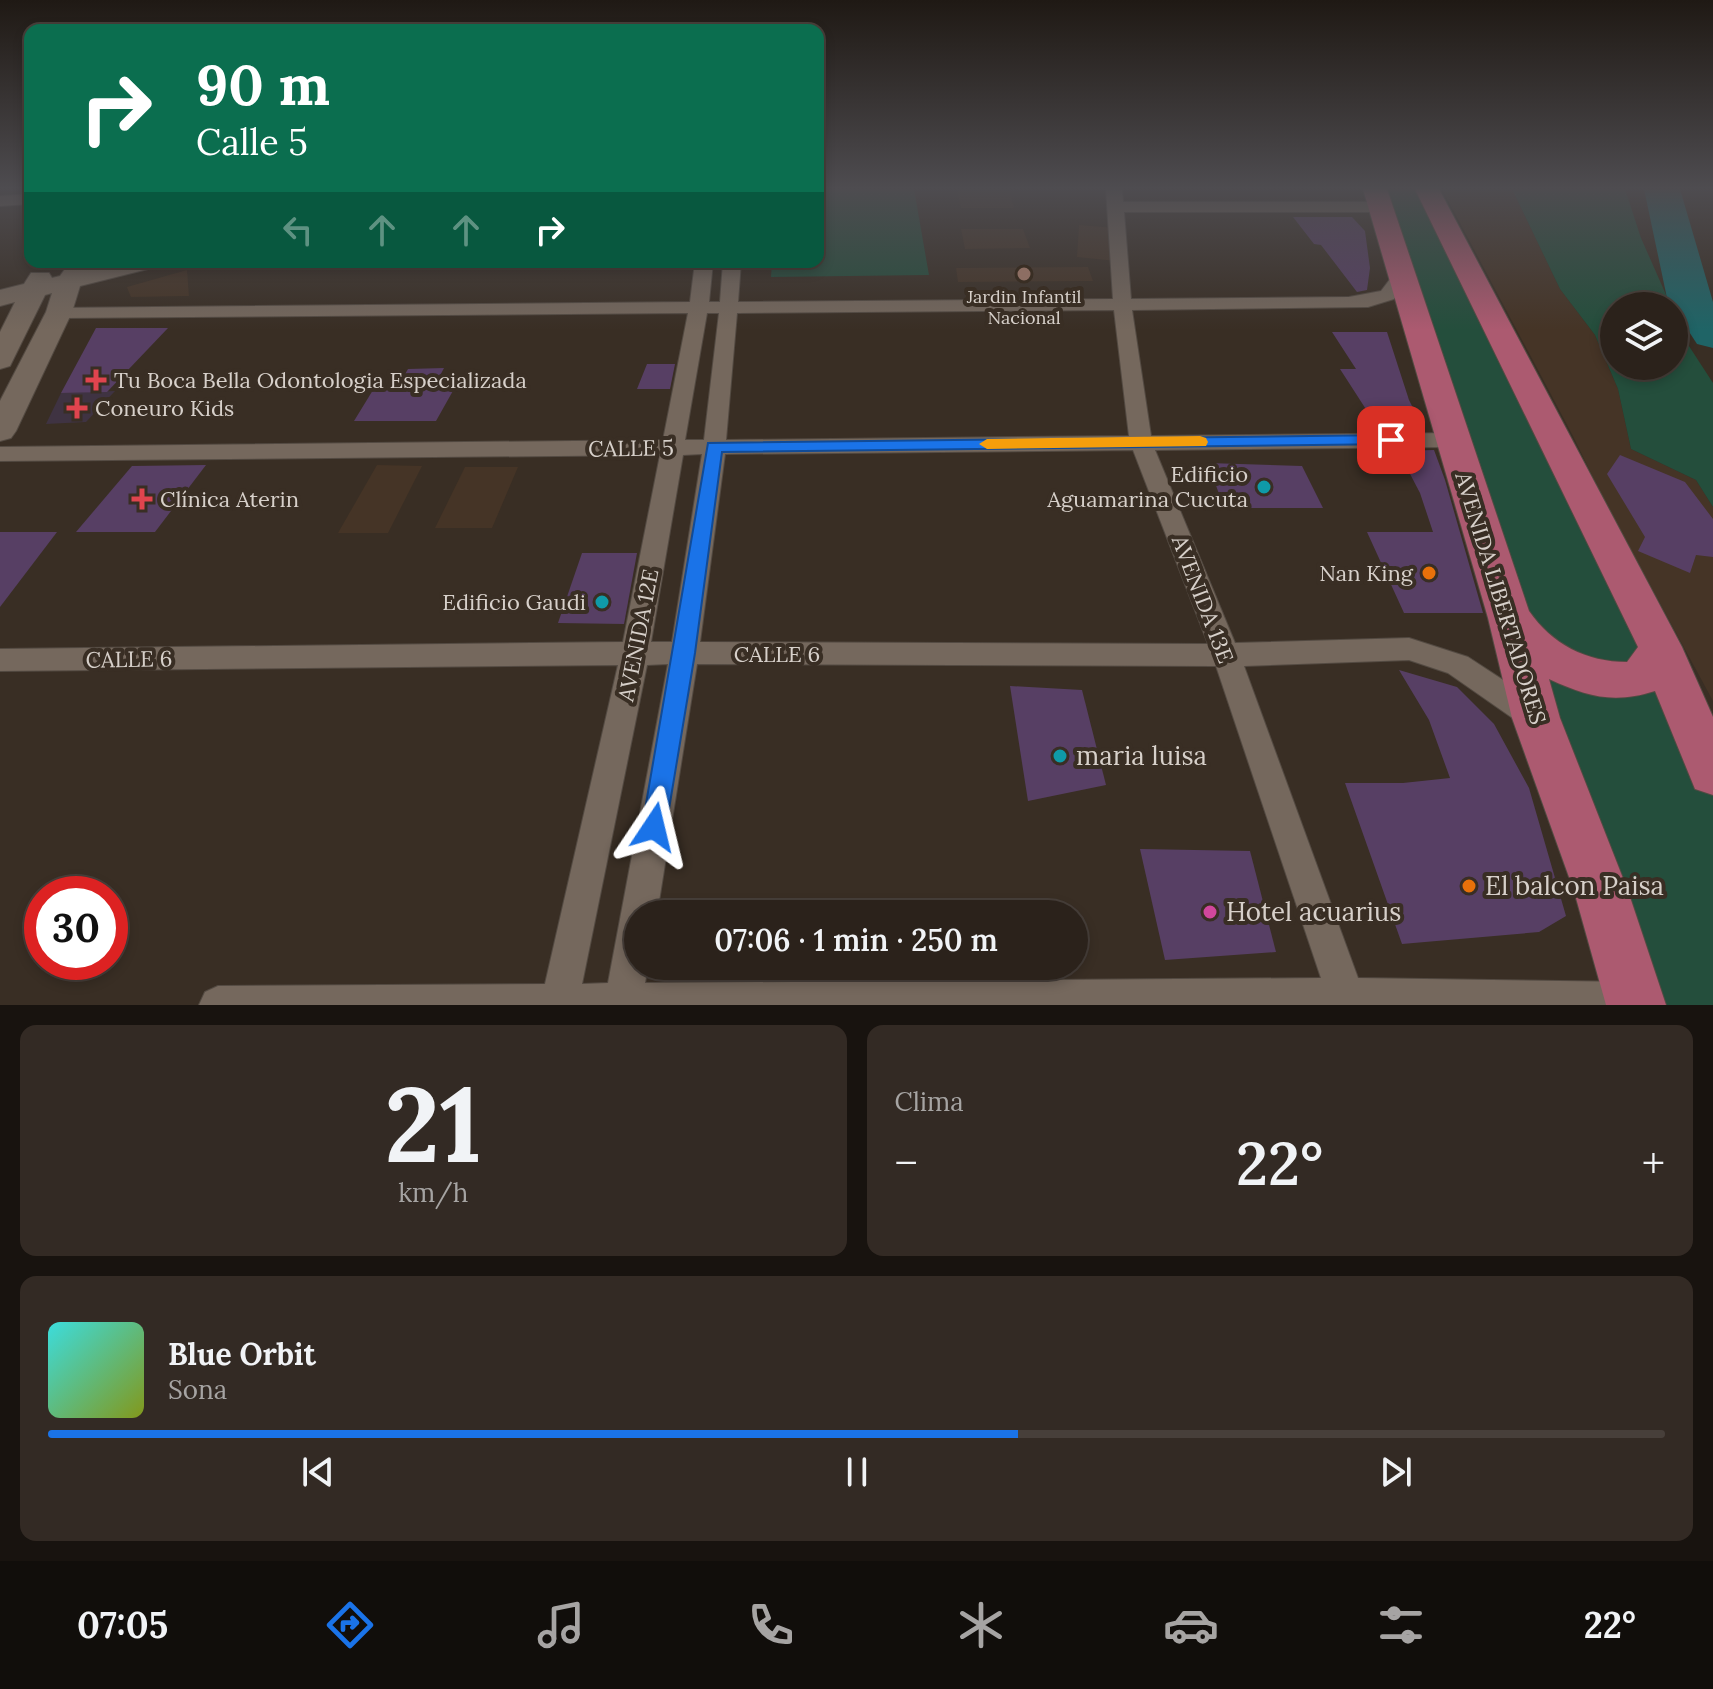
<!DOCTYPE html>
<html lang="es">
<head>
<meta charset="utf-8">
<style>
  :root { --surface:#2b221b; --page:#332a24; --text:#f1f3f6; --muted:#a6a4a3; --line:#473f3a; --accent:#1a73e8 }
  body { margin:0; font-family:Lora,serif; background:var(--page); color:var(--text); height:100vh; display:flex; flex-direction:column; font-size:30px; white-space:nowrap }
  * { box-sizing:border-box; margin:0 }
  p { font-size:26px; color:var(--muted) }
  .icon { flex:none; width:44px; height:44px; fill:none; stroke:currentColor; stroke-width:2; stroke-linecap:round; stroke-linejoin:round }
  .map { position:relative; height:1005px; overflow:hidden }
  .sheet { display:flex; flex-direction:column; gap:20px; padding:20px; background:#18130f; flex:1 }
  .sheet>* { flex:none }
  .banner { position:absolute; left:24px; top:24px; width:800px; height:244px; border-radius:16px; box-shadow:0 4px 12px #0003,0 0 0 2px var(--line); background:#0b6e4f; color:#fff; overflow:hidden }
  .fabs { position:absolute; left:1600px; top:292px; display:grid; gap:16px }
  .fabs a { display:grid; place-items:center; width:88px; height:88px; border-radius:50%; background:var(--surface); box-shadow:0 4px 12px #0003,0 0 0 2px var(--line); font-size:40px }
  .speed { position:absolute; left:24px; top:876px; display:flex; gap:16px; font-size:40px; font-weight:700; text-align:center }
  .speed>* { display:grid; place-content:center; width:104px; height:104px; border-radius:50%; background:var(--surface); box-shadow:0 4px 12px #0003,0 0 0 2px var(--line); line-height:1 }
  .speed .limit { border:12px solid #d22; background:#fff; color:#111 }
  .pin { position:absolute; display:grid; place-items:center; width:68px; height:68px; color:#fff; margin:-34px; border-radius:16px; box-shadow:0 4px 12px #0006 }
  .me { position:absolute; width:88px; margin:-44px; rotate:10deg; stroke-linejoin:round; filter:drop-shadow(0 0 6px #0008) }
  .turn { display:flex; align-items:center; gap:28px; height:168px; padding:0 40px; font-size:36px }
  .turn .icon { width:104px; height:104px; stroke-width:2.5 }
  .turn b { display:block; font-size:56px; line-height:68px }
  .lanes { display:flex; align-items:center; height:76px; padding:0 40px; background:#0003; justify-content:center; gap:40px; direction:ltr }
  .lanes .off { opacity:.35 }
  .big { font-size:60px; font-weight:600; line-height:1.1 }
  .sheet .card { flex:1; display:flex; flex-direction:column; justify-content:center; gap:12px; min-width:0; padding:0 28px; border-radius:16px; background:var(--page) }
  .sheet .dial { align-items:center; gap:0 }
  .dial b { font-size:104px; line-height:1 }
  .song { display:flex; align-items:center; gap:24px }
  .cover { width:96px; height:96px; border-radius:12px; background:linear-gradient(135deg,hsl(180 70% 55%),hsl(70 70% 35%)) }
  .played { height:8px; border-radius:4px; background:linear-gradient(90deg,var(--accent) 60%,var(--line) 60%) }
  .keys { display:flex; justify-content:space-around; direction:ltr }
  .heat { display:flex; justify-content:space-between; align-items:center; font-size:44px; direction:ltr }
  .sheet .tiles { flex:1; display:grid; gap:20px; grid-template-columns:1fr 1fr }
  .card:last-child { grid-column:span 2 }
  .trip { position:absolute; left:624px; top:900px; width:464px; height:80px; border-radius:40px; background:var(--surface); box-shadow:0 4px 12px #0003,0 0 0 2px var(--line); font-weight:600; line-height:80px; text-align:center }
  .dock { display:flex; height:128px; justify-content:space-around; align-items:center; background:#110e0b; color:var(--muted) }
  .dock .icon { width:56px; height:56px }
  .dock .current { color:var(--accent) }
  .dock b { font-size:36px; color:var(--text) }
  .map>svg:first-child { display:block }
  .built { fill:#453426 }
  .medical { fill:#3f3342 }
  .green { fill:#244e3c }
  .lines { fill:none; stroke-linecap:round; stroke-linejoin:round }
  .river { fill:#1f6466; fill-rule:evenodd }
  .building { fill:#573f64 }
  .street-casing { stroke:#534a42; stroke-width:2 }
  .secondary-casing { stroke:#534a42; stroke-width:2 }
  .primary-casing { stroke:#534a42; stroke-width:2 }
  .street { fill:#75685d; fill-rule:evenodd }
  .secondary { fill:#75685d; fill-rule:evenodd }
  .primary { fill:#ac5a70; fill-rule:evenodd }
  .route { fill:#1a73e8; stroke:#114b97; stroke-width:2 }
  .slow { fill:#f59e0b }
  .education-dot { fill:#8d6e63; stroke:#392e24; stroke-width:3 }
  .health-dot { fill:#e0444e; stroke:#392e24; stroke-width:3 }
  .culture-dot { fill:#0f9aa8; stroke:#392e24; stroke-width:3 }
  .food-dot { fill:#e8710a; stroke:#392e24; stroke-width:3 }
  .hotel-dot { fill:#d1479c; stroke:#392e24; stroke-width:3 }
  .labels { text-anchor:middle; stroke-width:8; stroke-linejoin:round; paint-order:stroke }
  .far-poi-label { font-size:18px; fill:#d7d0ca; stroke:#392e24 }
  .poi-label { font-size:22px; fill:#d7d0ca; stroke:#392e24; text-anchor:start }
  .street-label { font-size:22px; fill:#d7d0ca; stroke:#392e24 }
  .near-poi-label { font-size:26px; fill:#d7d0ca; stroke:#392e24; text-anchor:start }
</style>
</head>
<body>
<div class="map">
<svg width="1713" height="1005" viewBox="0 0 1713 1005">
  <rect width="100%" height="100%" fill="#392e24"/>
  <g class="built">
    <polygon points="957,189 1009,189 1014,208 961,208"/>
    <polygon points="1442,189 1512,189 1560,289 1595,335 1618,389 1631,449 1696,480 1713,507 1713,701 1603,498 1573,436"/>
    <polygon points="1079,225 1115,228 1116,261 1077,257"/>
    <polygon points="961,229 1023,229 1030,248 965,249"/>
    <polygon points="1088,267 1093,281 958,282 956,268"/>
    <polygon points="187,270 189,296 131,297 128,290 127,287"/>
    <polygon points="377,465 422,466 388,533 338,533"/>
    <polygon points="465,467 518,467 492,528 435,528"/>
  </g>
  <polygon class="medical" points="115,391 86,422 46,424 61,393"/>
  <g class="green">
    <polygon points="818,189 914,189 929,275 771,277 772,262 818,262"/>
    <polygon points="1381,189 1417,189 1650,641 1637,675 1534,643"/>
    <polygon points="1512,189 1625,189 1641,238 1671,306 1614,306 1614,366 1674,366 1674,313 1687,343 1713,383 1713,507 1696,480 1631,449 1618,389 1595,335 1560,289"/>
    <polygon points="1527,648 1565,674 1663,669 1713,793 1713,1005 1646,1005"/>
  </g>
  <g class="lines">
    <polygon class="river" points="1644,189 1680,189 1713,302 1713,348 1697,344 1667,298"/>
  </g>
  <g class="building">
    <polygon points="1293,217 1352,217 1365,231 1370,268 1367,290 1357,292 1321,245 1314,244"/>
    <polygon points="96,328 168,328 107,392 61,393"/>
    <polygon points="1332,332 1387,332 1409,400 1424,430 1380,431 1340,369 1356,369"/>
    <polygon points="647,364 675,364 670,389 637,389"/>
    <polygon points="444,368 433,389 454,389 436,421 354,421 373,390 396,390 408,369"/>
    <polygon points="1434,450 1445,480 1483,613 1404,613 1367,532 1433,532 1420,493 1398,451"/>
    <polygon points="1620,455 1685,482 1713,519 1713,557 1696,555 1690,573 1638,551 1645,537 1607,474"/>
    <polygon points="1208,463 1302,466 1323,508 1224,508"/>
    <polygon points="206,465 155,532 76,532 132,466"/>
    <polygon points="0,532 57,532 0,607"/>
    <polygon points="582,553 637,553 624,624 558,623"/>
    <polygon points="1399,670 1457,687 1494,724 1529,788 1566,916 1539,932 1402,944 1345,783 1403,783 1450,778 1429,720"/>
    <polygon points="1010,686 1082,690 1106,785 1028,801"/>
    <polygon points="1140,849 1250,851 1276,952 1165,960"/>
  </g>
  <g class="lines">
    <defs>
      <g id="street">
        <path d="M1106 189H1122L1123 202H1381L1389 207 1381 212H1124L1131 299 1349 297 1381 291 1397 270H1409L1412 274 1394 299 1368 307 1132 310 1151 436 1453 433 1461 435 1464 440 1461 445 1453 447 1155 450 1235 643 1409 638 1468 657 1546 708 1550 717 1546 726 1535 730 1524 726 1448 673 1409 660 1244 666 1358 978 1635 982 1648 988 1654 1001 1652 1005H199L205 992 218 986 545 984 618 665 0 671V649L623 642 660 455 0 461V447L663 440 688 313 59 318 52 316 50 312 52 308 690 302 695 262H713L709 302H720L723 262H741L738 302 1113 299ZM1114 310 1129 436 726 440 737 313ZM707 313H719L704 440H685ZM1133 450 1208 644 700 642 725 454ZM702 454 672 642H651L683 455ZM668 664 608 983 582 984 647 665ZM697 664 1216 666 1321 978 645 983 648 966H638V914H657Z"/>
        <polygon points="30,194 30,204 0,206 0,196"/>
      </g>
      <polygon id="secondary" points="70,262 94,262 90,268 116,262 159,262 156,267 80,286 72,312 16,431 11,438 0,441 0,401 46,312 52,293 45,295 10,366 0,369 0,332 15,302 0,306 0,290 24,284 31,273 49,273 52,278 60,276"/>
      <path id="primary" d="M1363 189H1387L1529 611C1552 644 1586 662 1627 662L1638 647 1415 189H1439L1682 647 1713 717V795L1695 789 1655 691C1614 704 1588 697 1549 679L1560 718 1628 891 1666 1005H1606L1574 891 1512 718 1488 618Z"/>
    </defs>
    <use href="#street" class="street-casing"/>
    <use href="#secondary" class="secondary-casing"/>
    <use href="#primary" class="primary-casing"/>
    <use href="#street" class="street"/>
    <use href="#secondary" class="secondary"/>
    <use href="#primary" class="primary"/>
  </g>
  <linearGradient id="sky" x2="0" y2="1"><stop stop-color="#1f1914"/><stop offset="0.57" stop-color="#4e4c50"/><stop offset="1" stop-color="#4e4c50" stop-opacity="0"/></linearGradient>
  <rect width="1713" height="330" fill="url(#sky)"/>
  <polygon class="route" points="1391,435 1397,437 1399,440 1397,444 722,452 695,653 666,827 663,835 654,839 645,835 642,827 708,443"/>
  <polygon class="slow" points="1200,436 1206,438 1208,442 1206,446 987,449 979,444 987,439"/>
  <circle class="education-dot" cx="1024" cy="274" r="8"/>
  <g class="health-dot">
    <path d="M92 368h8v8h8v8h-8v8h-8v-8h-8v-8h8z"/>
    <path d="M73 396h8v8h8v8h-8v8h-8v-8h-8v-8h8z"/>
    <path d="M138 487h8v8h8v8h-8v8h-8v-8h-8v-8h8z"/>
  </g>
  <g class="culture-dot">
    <circle cx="1264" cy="487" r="8"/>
    <circle cx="602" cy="602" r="8"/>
    <circle cx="1060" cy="756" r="8"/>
  </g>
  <g class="food-dot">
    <circle cx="1429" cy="573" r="8"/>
    <circle cx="1469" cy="886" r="8"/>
  </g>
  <circle class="hotel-dot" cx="1210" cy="912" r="8"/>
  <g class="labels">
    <g class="far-poi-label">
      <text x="1024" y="303">Jardin Infantil<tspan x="1024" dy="21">Nacional</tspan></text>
    </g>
    <g class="poi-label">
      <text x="114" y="388">Tu Boca Bella Odontologia Especializada</text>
      <text x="95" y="416">Coneuro Kids</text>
      <text x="1248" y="482" text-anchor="end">Edificio<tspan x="1248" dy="25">Aguamarina Cucuta</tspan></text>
      <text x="160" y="507">Clínica Aterin</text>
      <text x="1413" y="581" text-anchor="end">Nan King</text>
      <text x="586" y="610" text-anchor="end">Edificio Gaudi</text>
    </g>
    <g class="street-label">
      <text transform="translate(631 448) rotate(-1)" y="8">CALLE 5</text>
      <text transform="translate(1501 598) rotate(73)" y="8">AVENIDA LIBERTADORES</text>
      <text transform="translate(1203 599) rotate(69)" y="8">AVENIDA 13E</text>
      <text transform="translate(638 635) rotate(-79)" y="8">AVENIDA 12E</text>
      <text x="777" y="662">CALLE 6</text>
      <text transform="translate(129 659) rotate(-1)" y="8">CALLE 6</text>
    </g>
    <g class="near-poi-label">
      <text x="1076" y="765">maria luisa</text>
      <text x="1485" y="895">El balcon Paisa</text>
      <text x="1226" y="921">Hotel acuarius</text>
    </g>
  </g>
</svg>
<div class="fabs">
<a><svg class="icon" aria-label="layers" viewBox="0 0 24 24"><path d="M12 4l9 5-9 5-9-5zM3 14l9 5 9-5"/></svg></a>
</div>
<div class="speed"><div class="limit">30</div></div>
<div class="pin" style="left:1391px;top:440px;background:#d93025"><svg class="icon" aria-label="arrive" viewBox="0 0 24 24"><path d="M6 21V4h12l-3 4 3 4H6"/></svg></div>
<svg class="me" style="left:654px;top:827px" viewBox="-20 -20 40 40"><path d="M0-17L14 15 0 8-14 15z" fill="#1a73e8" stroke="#fff" stroke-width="4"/></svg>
<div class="trip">07:06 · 1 min · 250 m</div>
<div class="banner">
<div class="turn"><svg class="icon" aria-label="right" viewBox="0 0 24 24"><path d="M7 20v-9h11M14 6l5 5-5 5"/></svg><div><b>90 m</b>Calle 5</div></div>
<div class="lanes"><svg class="icon off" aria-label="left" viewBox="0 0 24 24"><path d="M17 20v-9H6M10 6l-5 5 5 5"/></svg><svg class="icon off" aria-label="ahead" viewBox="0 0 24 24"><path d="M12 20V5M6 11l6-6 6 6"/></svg><svg class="icon off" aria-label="ahead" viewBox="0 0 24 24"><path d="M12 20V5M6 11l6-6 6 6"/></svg><svg class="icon" aria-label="right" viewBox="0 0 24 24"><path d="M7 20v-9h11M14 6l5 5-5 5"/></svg></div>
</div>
</div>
<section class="sheet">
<div class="tiles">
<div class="card dial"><b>21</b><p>km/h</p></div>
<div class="card"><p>Clima</p>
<div class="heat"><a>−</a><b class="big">22°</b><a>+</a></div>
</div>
<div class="card">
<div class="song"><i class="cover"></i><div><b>Blue Orbit</b><p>Sona</p></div></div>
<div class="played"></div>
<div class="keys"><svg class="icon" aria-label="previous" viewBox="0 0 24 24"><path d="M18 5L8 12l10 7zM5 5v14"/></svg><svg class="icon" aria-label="pause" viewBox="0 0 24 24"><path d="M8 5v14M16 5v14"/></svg><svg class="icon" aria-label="next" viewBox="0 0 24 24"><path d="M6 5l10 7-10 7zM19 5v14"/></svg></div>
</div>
</div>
</section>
<nav class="dock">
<b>07:05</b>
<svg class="icon current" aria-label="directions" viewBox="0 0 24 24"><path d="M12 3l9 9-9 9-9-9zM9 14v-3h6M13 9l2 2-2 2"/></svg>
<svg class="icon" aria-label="music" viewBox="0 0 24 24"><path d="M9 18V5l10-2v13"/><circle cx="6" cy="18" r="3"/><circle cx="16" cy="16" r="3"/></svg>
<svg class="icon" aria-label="phone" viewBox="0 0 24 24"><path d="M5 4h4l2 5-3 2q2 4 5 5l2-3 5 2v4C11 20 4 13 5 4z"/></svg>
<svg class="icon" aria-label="climate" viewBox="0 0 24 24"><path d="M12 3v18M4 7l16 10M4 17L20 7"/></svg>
<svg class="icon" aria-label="car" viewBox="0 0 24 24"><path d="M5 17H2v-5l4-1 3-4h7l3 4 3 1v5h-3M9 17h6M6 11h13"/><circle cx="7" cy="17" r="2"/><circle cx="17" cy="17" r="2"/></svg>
<svg class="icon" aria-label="filters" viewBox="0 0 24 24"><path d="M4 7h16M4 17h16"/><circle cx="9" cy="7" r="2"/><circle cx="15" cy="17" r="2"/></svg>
<b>22°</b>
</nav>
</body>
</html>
